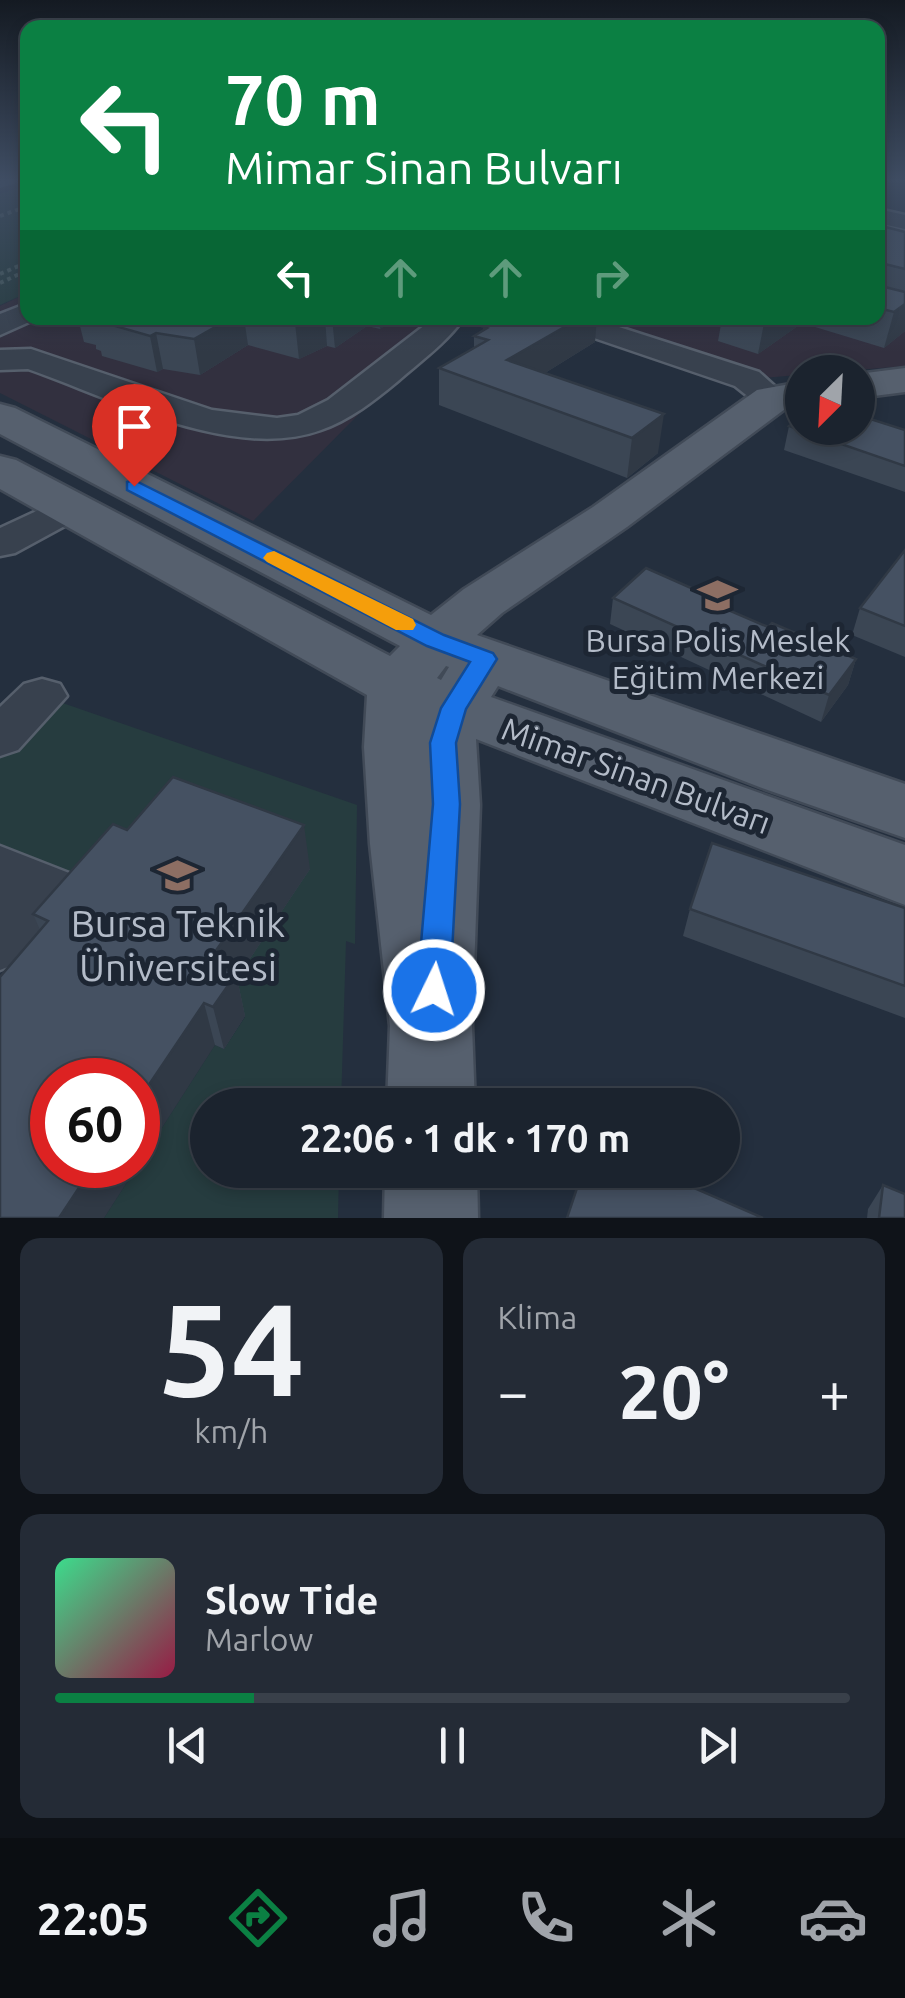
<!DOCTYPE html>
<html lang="tr">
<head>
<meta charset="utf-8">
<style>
  :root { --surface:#1b232e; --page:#242b36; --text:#f1f3f6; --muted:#a0a4aa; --line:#39404a; --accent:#0b8043 }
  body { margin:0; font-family:Ubuntu,sans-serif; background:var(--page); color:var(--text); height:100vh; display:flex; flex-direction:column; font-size:38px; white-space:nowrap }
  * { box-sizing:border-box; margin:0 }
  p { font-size:32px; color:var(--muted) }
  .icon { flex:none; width:55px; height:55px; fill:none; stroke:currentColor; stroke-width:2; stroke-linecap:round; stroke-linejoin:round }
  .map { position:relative; height:1218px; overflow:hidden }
  .sheet { display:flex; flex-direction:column; gap:20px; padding:20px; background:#0f1319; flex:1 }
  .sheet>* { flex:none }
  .top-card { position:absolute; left:20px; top:20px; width:865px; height:305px; border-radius:20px; box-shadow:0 5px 15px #0003,0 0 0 2px var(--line); background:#0b8043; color:#fff; overflow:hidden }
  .needle { width:65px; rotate:204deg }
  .controls { position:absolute; left:785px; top:355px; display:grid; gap:20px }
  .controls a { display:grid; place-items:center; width:90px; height:90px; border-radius:50%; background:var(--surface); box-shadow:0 5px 15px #0003,0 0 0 2px var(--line); font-size:50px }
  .speed { position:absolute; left:30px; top:1058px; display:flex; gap:20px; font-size:50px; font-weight:700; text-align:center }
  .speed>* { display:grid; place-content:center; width:130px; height:130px; border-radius:50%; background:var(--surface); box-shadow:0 5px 15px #0003,0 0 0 2px var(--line); line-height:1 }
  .speed .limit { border:15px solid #d22; background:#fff; color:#111 }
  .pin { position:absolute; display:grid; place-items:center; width:85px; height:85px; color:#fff; margin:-102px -42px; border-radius:50% 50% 50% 0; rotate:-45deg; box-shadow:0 0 10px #0007 }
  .pin .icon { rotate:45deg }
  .me { position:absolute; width:110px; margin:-55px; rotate:4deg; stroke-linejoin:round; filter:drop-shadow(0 0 8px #0008) }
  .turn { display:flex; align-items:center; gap:35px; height:210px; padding:0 40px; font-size:45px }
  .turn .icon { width:130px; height:130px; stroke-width:2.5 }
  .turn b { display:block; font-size:70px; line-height:85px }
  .lanes { display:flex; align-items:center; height:95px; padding:0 40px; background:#0003; justify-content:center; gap:50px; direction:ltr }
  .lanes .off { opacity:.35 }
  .big { font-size:75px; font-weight:600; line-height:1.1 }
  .sheet .widget { flex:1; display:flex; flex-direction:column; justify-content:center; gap:15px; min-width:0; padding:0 35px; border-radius:20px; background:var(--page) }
  .sheet .dial { align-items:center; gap:0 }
  .dial b { font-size:130px; line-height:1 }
  .song { display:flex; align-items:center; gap:30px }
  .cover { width:120px; height:120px; border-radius:15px; background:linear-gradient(135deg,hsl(150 70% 55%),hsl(340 70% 35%)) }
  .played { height:10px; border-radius:5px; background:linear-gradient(90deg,var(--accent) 25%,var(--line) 25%) }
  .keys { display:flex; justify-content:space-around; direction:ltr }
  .heat { display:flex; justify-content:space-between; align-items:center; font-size:55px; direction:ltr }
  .sheet .tiles { flex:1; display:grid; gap:20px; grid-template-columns:1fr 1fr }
  .widget:last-child { grid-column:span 2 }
  .trip { position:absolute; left:190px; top:1088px; width:550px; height:100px; border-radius:50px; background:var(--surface); box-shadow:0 5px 15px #0003,0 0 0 2px var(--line); font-weight:600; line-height:100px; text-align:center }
  .tab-bar { display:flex; height:160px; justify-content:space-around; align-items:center; background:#0b0e12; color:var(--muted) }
  .tab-bar .icon { width:70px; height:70px }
  .tab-bar .active { color:var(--accent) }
  .tab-bar b { font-size:45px; color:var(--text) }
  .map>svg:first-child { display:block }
  .medical { fill:#32303f }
  .green { fill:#263c3f }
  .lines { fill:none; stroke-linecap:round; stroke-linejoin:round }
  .stream { stroke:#394c67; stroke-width:6 }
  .minor-casing { stroke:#565f6c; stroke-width:5 }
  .major-casing { stroke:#414a57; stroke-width:5 }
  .path { stroke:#44595c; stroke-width:4; stroke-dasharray:4 4; stroke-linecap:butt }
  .minor { fill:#38414e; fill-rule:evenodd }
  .major { fill:#56606e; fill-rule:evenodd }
  .wall { fill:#3b4654 }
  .shaded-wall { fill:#303945 }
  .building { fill:#455162; stroke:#303945; stroke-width:2.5 }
  .route { fill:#1a73e8; stroke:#114b97; stroke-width:2.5 }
  .slow { fill:#f59e0b }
  .labels { text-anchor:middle; stroke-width:10; stroke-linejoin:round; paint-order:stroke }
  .poi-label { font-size:32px; fill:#b4bcc9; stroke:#1d2633 }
  .street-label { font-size:32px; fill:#b4bcc9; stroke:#1d2633 }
  .near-poi-label { font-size:38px; fill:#b4bcc9; stroke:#1d2633 }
</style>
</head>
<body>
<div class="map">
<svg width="905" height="1218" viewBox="0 0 905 1218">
  <rect width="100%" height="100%" fill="#242f3e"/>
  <g class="medical">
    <polygon points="878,212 905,218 905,366 763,378 575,318 878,318"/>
    <polygon points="27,293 28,318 454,318 253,521 0,393 0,306"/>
  </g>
  <g class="green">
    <polygon points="27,185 27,293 0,305 0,194"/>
    <polygon points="54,700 357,805 355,944 346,941 341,1105 208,1105 208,1170 339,1170 338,1218 104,1218 215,1045 224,1049 245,1017 103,896 0,852 0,751"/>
  </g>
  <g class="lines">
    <polyline class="stream" points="0,185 13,181"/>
    <defs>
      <g id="minor">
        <polygon points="878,209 905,215 905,229 878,223"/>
        <polygon points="28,303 28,318 38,318 0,335 0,314"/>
        <path d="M434 318H464C446 343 421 361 398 381 375 400 350 420 321 430 233 462 111 398 28 369L0 370V350L31 349 212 410 277 418 298 415 328 400Z"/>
        <polygon points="548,318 591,318 759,372 789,399 784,406 760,406 735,386 553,324"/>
        <polygon points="69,496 83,500 89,508 83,516 15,553 0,556 0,528"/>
        <polygon points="42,679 60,684 67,696 18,750 0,756 0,707 24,684"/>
        <path d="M0 846 69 873 78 891C62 923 34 958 0 970Z"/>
      </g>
      <g id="major">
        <polygon points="905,368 905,392 858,398 858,374"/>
        <path d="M802 382V406L785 409 627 527 502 613 477 635 905 784V838L762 788 498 686 491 697 905 845V905L476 739 480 805 472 1026 475 1105H387L390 1026 370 844 364 747 367 695 0 489V456L16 460 390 656 400 646 0 434V404L15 408 431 615 464 589 593 507 757 390ZM446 666 449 667 441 680 437 678Z"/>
        <polygon points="385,1170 477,1170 478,1218 384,1218"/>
      </g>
    </defs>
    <use href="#minor" class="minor-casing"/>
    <use href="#major" class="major-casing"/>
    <g class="path">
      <polyline points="0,216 28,206"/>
      <polyline points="0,274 28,262"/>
      <polyline points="0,283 28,270"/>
    </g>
    <use href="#minor" class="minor"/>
    <use href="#major" class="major"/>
  </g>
  <g class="wall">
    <polygon points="878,225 905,232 905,331 884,348 802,323 758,354 718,341 722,319 716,318 878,318"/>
    <polygon points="78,318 397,318 380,329 367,326 335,348 327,346 299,359 248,345 200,375 163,369 157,372 102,356 101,351 96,349 96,345 84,342"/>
    <polygon points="484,327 595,342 545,373 658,453 627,478 439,405 439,368 474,348 474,336 483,330"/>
    <polygon points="789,426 905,430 905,492 784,450"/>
    <polygon points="905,550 905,657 852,635 860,608"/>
    <polygon points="613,598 716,599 715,604 768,627 856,659 848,685 821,722 610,624"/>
    <polygon points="127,830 310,869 237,978 245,1016 224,1049 215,1045 40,930 33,914"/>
    <polygon points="905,908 905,1018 683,936 690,909"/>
    <polygon points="883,1185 905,1218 867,1218 868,1209"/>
  </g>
  <g class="shaded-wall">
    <polygon points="905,304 905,331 884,348 894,312"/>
    <polygon points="231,318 244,318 248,345 200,375 194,339"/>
    <polygon points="308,318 325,318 327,346 299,359 295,323"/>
    <polygon points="332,318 367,318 367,326 335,348"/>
    <polygon points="379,318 397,318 380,329"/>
    <polygon points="580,318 597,318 595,342 511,394 507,360"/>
    <polygon points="765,318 803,318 802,323 758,354"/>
    <polygon points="156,333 163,369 157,372 150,336"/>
    <polygon points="664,414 658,453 627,478 632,438"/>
    <polygon points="856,659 848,685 821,722 829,695"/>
    <polygon points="304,825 310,869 237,978 245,1016 224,1049 213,1007 208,962"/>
    <polygon points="204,1003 215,1045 104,1218 59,1218 94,1165 138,1165 138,1101"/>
  </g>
  <g class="building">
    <polygon points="878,225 905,232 905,269 885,264 881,286 905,292 905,304 894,312 878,308"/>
    <polygon points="100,318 231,318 194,339 156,333 150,336 94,320"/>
    <polygon points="273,318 308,318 295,323"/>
    <polygon points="502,318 580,318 507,360 664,414 632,438 439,368 488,340 474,336 487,328 484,327"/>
    <polygon points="802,415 802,428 858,428 858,415 905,430 905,466 789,426"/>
    <polygon points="905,550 905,626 860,608"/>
    <polygon points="646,568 716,599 712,603 768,627 772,623 856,659 829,695 613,598"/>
    <polygon points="173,777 304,825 208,962 236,974 213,1007 204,1003 138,1101 138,1080 52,1080 52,1165 94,1165 59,1218 0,1218 0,977 48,921 33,914 113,824 127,830"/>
    <polygon points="712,843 905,908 905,986 690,909"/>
    <polygon points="583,1170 653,1170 763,1218 567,1218"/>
    <polygon points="883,1185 905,1194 905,1218 879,1218"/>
  </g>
  <linearGradient id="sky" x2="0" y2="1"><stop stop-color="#141a22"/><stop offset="0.51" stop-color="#3f4d63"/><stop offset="1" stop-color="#3f4d63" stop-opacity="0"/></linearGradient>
  <rect width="905" height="352" fill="url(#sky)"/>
  <polygon class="route" points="134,480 444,635 493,653 497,659 466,709 456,743 460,804 450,990 445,1001 434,1006 422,1001 417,990 433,804 430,743 441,708 470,662 427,646 127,490 127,482"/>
  <polygon class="slow" points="274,551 413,619 416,625 413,630 396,630 267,562 263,558 267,553"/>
  <defs>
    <symbol id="school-bare" viewBox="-9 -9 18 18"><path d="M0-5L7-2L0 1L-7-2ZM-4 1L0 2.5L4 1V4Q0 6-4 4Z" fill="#8d6e63" stroke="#1d2633" stroke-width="2.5" paint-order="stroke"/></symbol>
    <symbol id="university-bare" viewBox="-9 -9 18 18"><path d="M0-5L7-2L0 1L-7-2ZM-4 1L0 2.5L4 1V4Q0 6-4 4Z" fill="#8d6e63" stroke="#1d2633" stroke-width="2.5" paint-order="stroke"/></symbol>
  </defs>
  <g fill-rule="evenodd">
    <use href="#school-bare" x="690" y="568" width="55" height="55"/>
    <use href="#university-bare" x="150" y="848" width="55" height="55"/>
  </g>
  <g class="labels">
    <g class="poi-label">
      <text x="718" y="652">Bursa Polis Meslek<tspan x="718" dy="37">Eğitim Merkezi</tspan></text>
    </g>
    <g class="street-label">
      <text transform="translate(636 776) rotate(20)" y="11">Mimar Sinan Bulvarı</text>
    </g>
    <g class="near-poi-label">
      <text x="178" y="937">Bursa Teknik<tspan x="178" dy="44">Üniversitesi</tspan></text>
    </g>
  </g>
</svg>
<div class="controls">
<a><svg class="needle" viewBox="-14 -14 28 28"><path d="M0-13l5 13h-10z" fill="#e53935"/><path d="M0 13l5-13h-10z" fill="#a0a4aa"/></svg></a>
</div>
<div class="speed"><div class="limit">60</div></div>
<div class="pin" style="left:134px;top:486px;background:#d93025"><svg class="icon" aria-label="arrive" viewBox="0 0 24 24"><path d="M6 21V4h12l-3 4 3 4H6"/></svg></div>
<svg class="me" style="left:434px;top:990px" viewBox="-20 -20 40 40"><circle r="17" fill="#1a73e8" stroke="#fff" stroke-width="3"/><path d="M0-11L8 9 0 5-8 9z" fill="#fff"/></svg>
<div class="trip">22:06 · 1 dk · 170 m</div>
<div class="top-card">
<div class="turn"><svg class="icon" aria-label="left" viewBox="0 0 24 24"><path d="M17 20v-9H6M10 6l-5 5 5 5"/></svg><div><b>70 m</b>Mimar Sinan Bulvarı</div></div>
<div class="lanes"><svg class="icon" aria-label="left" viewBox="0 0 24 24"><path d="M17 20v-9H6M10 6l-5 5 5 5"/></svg><svg class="icon off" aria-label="ahead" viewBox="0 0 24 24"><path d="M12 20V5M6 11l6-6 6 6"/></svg><svg class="icon off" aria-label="ahead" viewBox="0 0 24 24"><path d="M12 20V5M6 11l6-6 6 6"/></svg><svg class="icon off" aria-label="right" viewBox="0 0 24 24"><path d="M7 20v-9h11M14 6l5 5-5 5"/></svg></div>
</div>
</div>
<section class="sheet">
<div class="tiles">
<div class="widget dial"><b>54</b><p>km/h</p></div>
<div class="widget"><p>Klima</p>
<div class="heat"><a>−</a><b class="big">20°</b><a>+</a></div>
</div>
<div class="widget">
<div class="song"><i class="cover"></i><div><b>Slow Tide</b><p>Marlow</p></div></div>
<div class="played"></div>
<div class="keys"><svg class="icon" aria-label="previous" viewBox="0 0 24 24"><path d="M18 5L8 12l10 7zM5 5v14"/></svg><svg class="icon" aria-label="pause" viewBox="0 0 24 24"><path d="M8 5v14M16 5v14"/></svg><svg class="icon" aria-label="next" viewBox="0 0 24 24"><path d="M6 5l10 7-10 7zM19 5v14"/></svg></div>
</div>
</div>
</section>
<nav class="tab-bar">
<b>22:05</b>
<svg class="icon active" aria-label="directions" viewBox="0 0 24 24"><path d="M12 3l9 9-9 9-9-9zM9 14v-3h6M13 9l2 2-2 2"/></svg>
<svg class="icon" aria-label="music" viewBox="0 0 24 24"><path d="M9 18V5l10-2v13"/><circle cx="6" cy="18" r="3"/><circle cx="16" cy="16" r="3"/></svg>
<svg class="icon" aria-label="phone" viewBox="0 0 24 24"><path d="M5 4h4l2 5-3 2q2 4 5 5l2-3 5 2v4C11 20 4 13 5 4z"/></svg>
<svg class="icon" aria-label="climate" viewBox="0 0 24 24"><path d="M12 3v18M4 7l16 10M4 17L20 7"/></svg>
<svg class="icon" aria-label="car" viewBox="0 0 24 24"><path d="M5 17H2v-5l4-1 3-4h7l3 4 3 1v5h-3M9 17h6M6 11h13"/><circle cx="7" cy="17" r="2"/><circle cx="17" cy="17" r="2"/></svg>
</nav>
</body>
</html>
